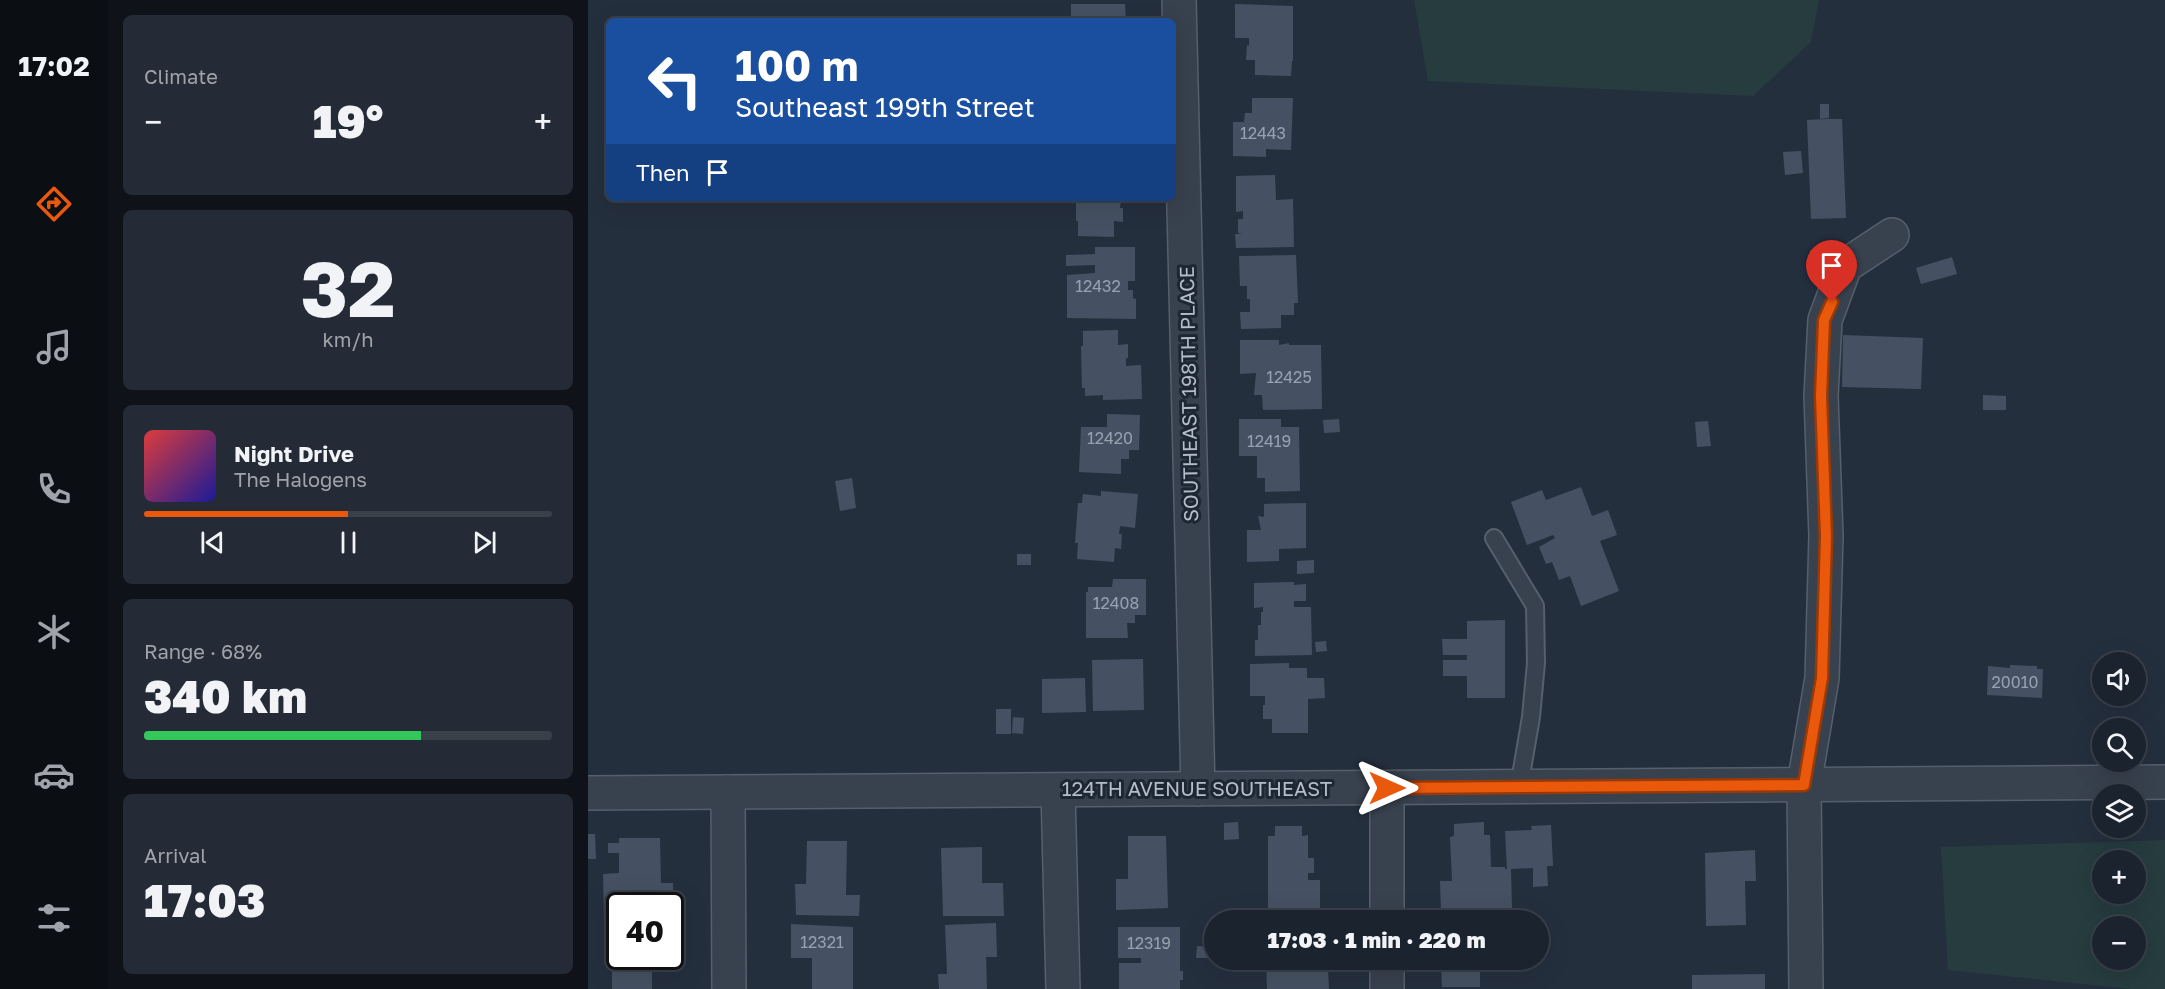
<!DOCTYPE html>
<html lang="en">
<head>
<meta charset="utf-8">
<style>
  :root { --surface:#1b232e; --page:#242b36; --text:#f1f3f6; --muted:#a0a4aa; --line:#39404a; --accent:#ea580c }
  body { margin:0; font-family:"Golos Text",sans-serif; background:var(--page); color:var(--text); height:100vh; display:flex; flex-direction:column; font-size:22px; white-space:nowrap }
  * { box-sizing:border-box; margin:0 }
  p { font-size:20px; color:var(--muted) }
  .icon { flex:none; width:33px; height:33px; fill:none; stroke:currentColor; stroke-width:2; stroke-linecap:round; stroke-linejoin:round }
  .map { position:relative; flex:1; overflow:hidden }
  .details { display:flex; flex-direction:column; gap:15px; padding:15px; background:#0f1319; width:480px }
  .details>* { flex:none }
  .top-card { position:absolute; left:18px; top:18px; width:570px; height:183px; border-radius:9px; box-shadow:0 6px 24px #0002,0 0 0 2px var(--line); background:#1a4fa0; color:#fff; overflow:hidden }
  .buttons { position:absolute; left:1504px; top:652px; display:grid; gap:12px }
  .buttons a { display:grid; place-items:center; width:54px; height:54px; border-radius:50%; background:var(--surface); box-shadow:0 6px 24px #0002,0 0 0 2px var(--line); font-size:30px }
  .speed { position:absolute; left:18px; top:892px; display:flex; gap:12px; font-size:30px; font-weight:700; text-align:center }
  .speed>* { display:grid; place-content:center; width:78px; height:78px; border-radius:50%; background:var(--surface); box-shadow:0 6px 24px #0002,0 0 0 2px var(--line); line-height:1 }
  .speed .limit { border:3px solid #111; border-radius:9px; background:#fff; color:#111 }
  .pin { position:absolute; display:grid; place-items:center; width:51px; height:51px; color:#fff; margin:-62px -26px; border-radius:50% 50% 50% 0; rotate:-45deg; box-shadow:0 0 6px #0007 }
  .pin .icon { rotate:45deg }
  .me { position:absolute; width:66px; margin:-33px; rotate:90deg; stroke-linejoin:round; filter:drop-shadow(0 0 4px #0008) }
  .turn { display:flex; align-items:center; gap:21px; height:126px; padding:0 30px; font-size:27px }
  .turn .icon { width:78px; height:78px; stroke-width:2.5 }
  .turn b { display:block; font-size:42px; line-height:51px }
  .then { display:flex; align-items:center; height:57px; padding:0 30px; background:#0003; gap:12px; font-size:22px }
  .big { font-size:45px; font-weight:800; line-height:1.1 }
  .details .widget { flex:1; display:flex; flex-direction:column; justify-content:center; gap:9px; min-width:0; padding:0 21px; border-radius:9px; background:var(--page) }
  .details .dial { align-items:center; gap:0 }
  .dial b { font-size:78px; line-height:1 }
  .song { display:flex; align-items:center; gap:18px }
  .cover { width:72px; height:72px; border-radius:9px; background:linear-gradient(135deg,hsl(0 70% 55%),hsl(240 70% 35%)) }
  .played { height:6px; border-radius:3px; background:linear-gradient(90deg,var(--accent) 50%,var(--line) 50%) }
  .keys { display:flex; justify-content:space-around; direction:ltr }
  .heat { display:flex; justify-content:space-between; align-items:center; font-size:33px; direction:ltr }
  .charge { height:9px; border-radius:4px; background:linear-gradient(90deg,#34c759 68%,var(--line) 0) }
  .trip { position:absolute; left:616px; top:910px; width:345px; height:60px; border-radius:30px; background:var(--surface); box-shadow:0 6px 24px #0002,0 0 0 2px var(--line); font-weight:800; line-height:60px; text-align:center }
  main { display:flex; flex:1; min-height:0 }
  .dock { display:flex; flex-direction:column; width:108px; justify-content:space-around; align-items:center; background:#0b0e12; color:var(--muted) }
  .dock .icon { width:42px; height:42px }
  .dock .selected { color:var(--accent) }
  .dock b { font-size:27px; color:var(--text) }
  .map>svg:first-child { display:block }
  .green { fill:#263c3f; fill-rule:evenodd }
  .building { fill:#455162 }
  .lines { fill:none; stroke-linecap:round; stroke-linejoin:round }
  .service-casing { stroke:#565f6c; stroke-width:20 }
  .minor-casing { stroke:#565f6c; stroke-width:36 }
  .tertiary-casing { stroke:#565f6c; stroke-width:36 }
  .service { stroke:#38414e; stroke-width:16 }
  .minor { stroke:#38414e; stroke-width:33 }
  .tertiary { stroke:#38414e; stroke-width:33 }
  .route-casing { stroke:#983908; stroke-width:15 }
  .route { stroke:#ea580c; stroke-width:10 }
  .labels { text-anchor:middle; stroke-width:6; stroke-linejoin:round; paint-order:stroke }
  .number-label { font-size:16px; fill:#98a1af }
  .street-label { font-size:20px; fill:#b4bcc9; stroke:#1d2633 }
</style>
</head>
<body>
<main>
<nav class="dock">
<b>17:02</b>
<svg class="icon selected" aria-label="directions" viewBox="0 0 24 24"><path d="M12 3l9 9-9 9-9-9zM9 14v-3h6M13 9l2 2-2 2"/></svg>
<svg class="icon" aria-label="music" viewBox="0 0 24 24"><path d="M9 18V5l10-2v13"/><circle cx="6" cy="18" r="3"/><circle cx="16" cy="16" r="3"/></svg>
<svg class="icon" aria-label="phone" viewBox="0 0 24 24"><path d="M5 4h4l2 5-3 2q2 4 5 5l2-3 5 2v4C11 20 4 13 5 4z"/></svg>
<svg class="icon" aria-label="climate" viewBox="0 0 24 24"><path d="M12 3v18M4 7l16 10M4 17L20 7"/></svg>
<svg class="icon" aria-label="car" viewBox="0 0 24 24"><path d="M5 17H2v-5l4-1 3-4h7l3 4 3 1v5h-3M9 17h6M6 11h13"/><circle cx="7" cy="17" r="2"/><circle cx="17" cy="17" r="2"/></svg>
<svg class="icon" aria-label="filters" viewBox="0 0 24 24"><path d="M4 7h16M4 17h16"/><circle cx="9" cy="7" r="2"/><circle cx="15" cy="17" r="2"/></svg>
</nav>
<section class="details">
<div class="widget"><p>Climate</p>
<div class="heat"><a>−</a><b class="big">19°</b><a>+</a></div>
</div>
<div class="widget dial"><b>32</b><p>km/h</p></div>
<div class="widget">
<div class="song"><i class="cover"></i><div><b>Night Drive</b><p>The Halogens</p></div></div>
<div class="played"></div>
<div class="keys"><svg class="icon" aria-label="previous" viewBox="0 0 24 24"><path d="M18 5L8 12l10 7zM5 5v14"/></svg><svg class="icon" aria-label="pause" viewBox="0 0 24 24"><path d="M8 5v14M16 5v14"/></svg><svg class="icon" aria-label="next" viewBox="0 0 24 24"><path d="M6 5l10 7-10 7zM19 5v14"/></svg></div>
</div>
<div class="widget"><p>Range · 68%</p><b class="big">340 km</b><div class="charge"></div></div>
<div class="widget"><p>Arrival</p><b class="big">17:03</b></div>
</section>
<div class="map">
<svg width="1577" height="989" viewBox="0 0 1577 989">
  <rect width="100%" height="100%" fill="#242f3e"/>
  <g class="green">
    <polygon points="826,0 1231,0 1223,42 1165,96 840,81"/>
    <path d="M1577 840V989H1542L1360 970 1353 847ZM1515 861H1548V894H1515ZM1515 927H1548V960H1515Z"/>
  </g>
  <g class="building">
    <polygon points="483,4 537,4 538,21 483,21"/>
    <polygon points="647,4 705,6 705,61 704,61 703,76 667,75 667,60 658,60 659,45 661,46 661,38 647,38"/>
    <polygon points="664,98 705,98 703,150 678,149 678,157 645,156 645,122 656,122 657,113 664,113"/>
    <polygon points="1232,104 1241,104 1241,118 1232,119"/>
    <polygon points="1240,119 1254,119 1258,218 1223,219 1219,120"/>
    <polygon points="1213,151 1215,173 1197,175 1195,152"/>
    <polygon points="687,175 688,200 705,199 706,247 648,248 647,234 654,234 650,233 650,219 655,219 655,211 648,212 648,176"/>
    <polygon points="488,198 547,198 547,201 533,200 532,208 535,208 535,222 526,221 526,237 490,236 490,221 488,221"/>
    <polygon points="507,247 547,247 547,281 540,281 540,290 545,290 545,298 548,299 548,319 479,318 479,275 507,273 507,265 478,266 478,255 507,254"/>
    <polygon points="1222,250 1239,251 1239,265 1221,264"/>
    <polygon points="708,255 710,303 706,303 706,315 693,315 693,328 653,329 652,312 662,312 662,299 659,299 659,286 652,286 651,256"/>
    <polygon points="1364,257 1369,274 1333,284 1328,268"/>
    <polygon points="530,330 530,345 540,344 540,358 538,358 538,366 553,365 554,399 515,400 515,395 497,396 497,388 494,388 493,346 495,346 495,331"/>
    <polygon points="1255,335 1335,338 1333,389 1254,387"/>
    <polygon points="652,340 691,340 691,345 701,343 701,345 733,345 734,409 675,410 674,395 666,395 668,373 652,374"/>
    <polygon points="1395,395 1418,396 1418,410 1395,410"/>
    <polygon points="519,414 552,415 551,450 541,450 541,459 533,459 533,474 491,472 493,427 519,427"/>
    <polygon points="651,419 693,419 693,427 711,427 712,491 677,492 677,478 669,478 669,456 651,456"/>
    <polygon points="751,419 752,432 736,433 735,420"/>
    <polygon points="1120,421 1123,446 1109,447 1107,422"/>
    <polygon points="264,478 268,508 252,511 247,481"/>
    <polygon points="993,487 1004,516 1020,510 1029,535 1012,541 1031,591 993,606 982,576 971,580 964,562 958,564 951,547 967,538 965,535 939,545 923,502 954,490 958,500"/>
    <polygon points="513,491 550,494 547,528 532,526 531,534 534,534 533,549 527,548 526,562 489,559 490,543 487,543 490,503 494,503 495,494 513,496"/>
    <polygon points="718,503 718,548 691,549 691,561 659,562 659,530 673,530 670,516 676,517 676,504"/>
    <rect x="429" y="554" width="14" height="11"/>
    <polygon points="726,560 726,573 709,574 709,561"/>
    <polygon points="525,579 558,579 558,615 547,615 547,623 539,623 540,638 498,638 498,592 500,592 500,587 524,587"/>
    <polygon points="706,582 706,585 718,584 718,601 706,601 706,607 723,607 724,655 667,656 667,640 670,640 670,625 673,625 673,612 675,612 675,607 666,608 666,583"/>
    <polygon points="917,620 917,698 879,698 879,676 855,676 855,660 879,660 879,655 855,655 854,639 879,639 879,621"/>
    <polygon points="738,641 739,651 728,652 727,642"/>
    <polygon points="555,659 556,710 505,711 504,660"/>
    <polygon points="701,663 701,668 719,668 719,678 736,678 737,698 720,699 720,733 684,733 684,719 675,719 675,705 677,705 677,696 662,696 662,664"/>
    <polygon points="1422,665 1449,666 1449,669 1455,669 1454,698 1399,695 1400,666 1422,668"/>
    <polygon points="497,678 498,712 454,713 454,679"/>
    <rect x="408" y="709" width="15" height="25"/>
    <polygon points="425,717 436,718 435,734 424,733"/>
    <polygon points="650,822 651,839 636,840 636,823"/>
    <polygon points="896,822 896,835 902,835 903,867 917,867 917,869 919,869 917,831 944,830 943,826 963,825 965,866 959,866 960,886 945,887 945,868 923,869 924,909 853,912 852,881 864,881 862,837 866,836 866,824"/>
    <polygon points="687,826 714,826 714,836 720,835 720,858 726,858 726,873 720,873 720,880 732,880 732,911 680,911 680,836 687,836"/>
    <polygon points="0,834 7,834 8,859 0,859"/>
    <polygon points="540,836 578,836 580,908 528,910 528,879 540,879"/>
    <polygon points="31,838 72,838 73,883 85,883 86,917 82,917 82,906 32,906 32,917 16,917 15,874 31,873 31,853 20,853 20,843 31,843"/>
    <polygon points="219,841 259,841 258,895 272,895 271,916 208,915 207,884 218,884"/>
    <polygon points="394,847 394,883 415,883 416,916 355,916 353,848"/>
    <polygon points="1167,850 1168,881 1157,881 1158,925 1118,926 1117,853"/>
    <polygon points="408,923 409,957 398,957 399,989 351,989 350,974 359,974 357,925"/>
    <polygon points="203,924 265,927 265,989 224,989 224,958 203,958"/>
    <polygon points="530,927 592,927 592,971 595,971 595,980 592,980 592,989 531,989 531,963 553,963 553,958 530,958"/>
    <polygon points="24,934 32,934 32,957 75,957 75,964 64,964 64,989 24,989"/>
    <polygon points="609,946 624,947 624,958 608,958"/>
    <polygon points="678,960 719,960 719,968 740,968 741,989 679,989"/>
    <polygon points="844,960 892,960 892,987 854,987 853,965 850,965 851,968 844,968"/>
    <polygon points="1177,974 1177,989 1104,989 1104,975"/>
  </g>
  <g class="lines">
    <defs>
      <polyline id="service" points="906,538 947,606 948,663 943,717 931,787"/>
      <g id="minor">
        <polyline points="591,0 610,789"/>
        <polyline points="799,788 799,921"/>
        <polyline points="470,790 475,989"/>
        <polyline points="140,792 141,989"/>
        <polyline points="799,960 799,989"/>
        <polyline points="1218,989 1216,785 1234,678 1238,536 1233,396 1237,320 1257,266 1304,235"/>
      </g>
      <polyline id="tertiary" points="0,793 1577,782"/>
    </defs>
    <use href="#service" class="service-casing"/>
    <use href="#minor" class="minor-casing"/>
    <use href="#tertiary" class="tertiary-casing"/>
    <use href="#service" class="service"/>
    <use href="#minor" class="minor"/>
    <use href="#tertiary" class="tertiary"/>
  </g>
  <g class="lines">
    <defs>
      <polyline id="route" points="799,788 1216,785 1234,678 1238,536 1233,396 1236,320 1244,302"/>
    </defs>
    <use href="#route" class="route-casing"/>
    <use href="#route" class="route"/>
  </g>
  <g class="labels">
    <g class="number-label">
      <text x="675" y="139">12443</text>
      <text x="510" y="292">12432</text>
      <text x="701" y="383">12425</text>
      <text x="522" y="444">12420</text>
      <text x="681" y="447">12419</text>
      <text x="528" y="609">12408</text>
      <text x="1427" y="688">20010</text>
      <text x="234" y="948">12321</text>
      <text x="561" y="949">12319</text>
    </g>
    <g class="street-label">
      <text transform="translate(601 394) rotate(-91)" y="7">SOUTHEAST 198TH PLACE</text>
      <text x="609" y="796">124TH AVENUE SOUTHEAST</text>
    </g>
  </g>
</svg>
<div class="buttons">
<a><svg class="icon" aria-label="sound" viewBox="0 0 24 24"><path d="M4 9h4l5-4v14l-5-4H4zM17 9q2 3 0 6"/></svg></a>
<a><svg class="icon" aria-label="search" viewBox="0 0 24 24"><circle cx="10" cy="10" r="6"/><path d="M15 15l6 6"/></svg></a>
<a><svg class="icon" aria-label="layers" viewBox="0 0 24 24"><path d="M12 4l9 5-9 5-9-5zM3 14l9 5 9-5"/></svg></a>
<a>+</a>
<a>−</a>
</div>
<div class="speed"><div class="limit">40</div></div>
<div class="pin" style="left:1244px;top:302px;background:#d93025"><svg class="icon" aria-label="arrive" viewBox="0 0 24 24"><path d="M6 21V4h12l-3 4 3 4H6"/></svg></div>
<svg class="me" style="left:799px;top:788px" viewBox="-20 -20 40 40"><path d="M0-17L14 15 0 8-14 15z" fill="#ea580c" stroke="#fff" stroke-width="4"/></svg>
<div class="trip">17:03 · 1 min · 220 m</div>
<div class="top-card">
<div class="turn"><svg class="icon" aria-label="left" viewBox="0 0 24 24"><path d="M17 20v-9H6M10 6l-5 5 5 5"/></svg><div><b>100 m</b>Southeast 199th Street</div></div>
<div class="then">Then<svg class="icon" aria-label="arrive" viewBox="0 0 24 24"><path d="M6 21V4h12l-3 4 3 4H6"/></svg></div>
</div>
</div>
</main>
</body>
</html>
